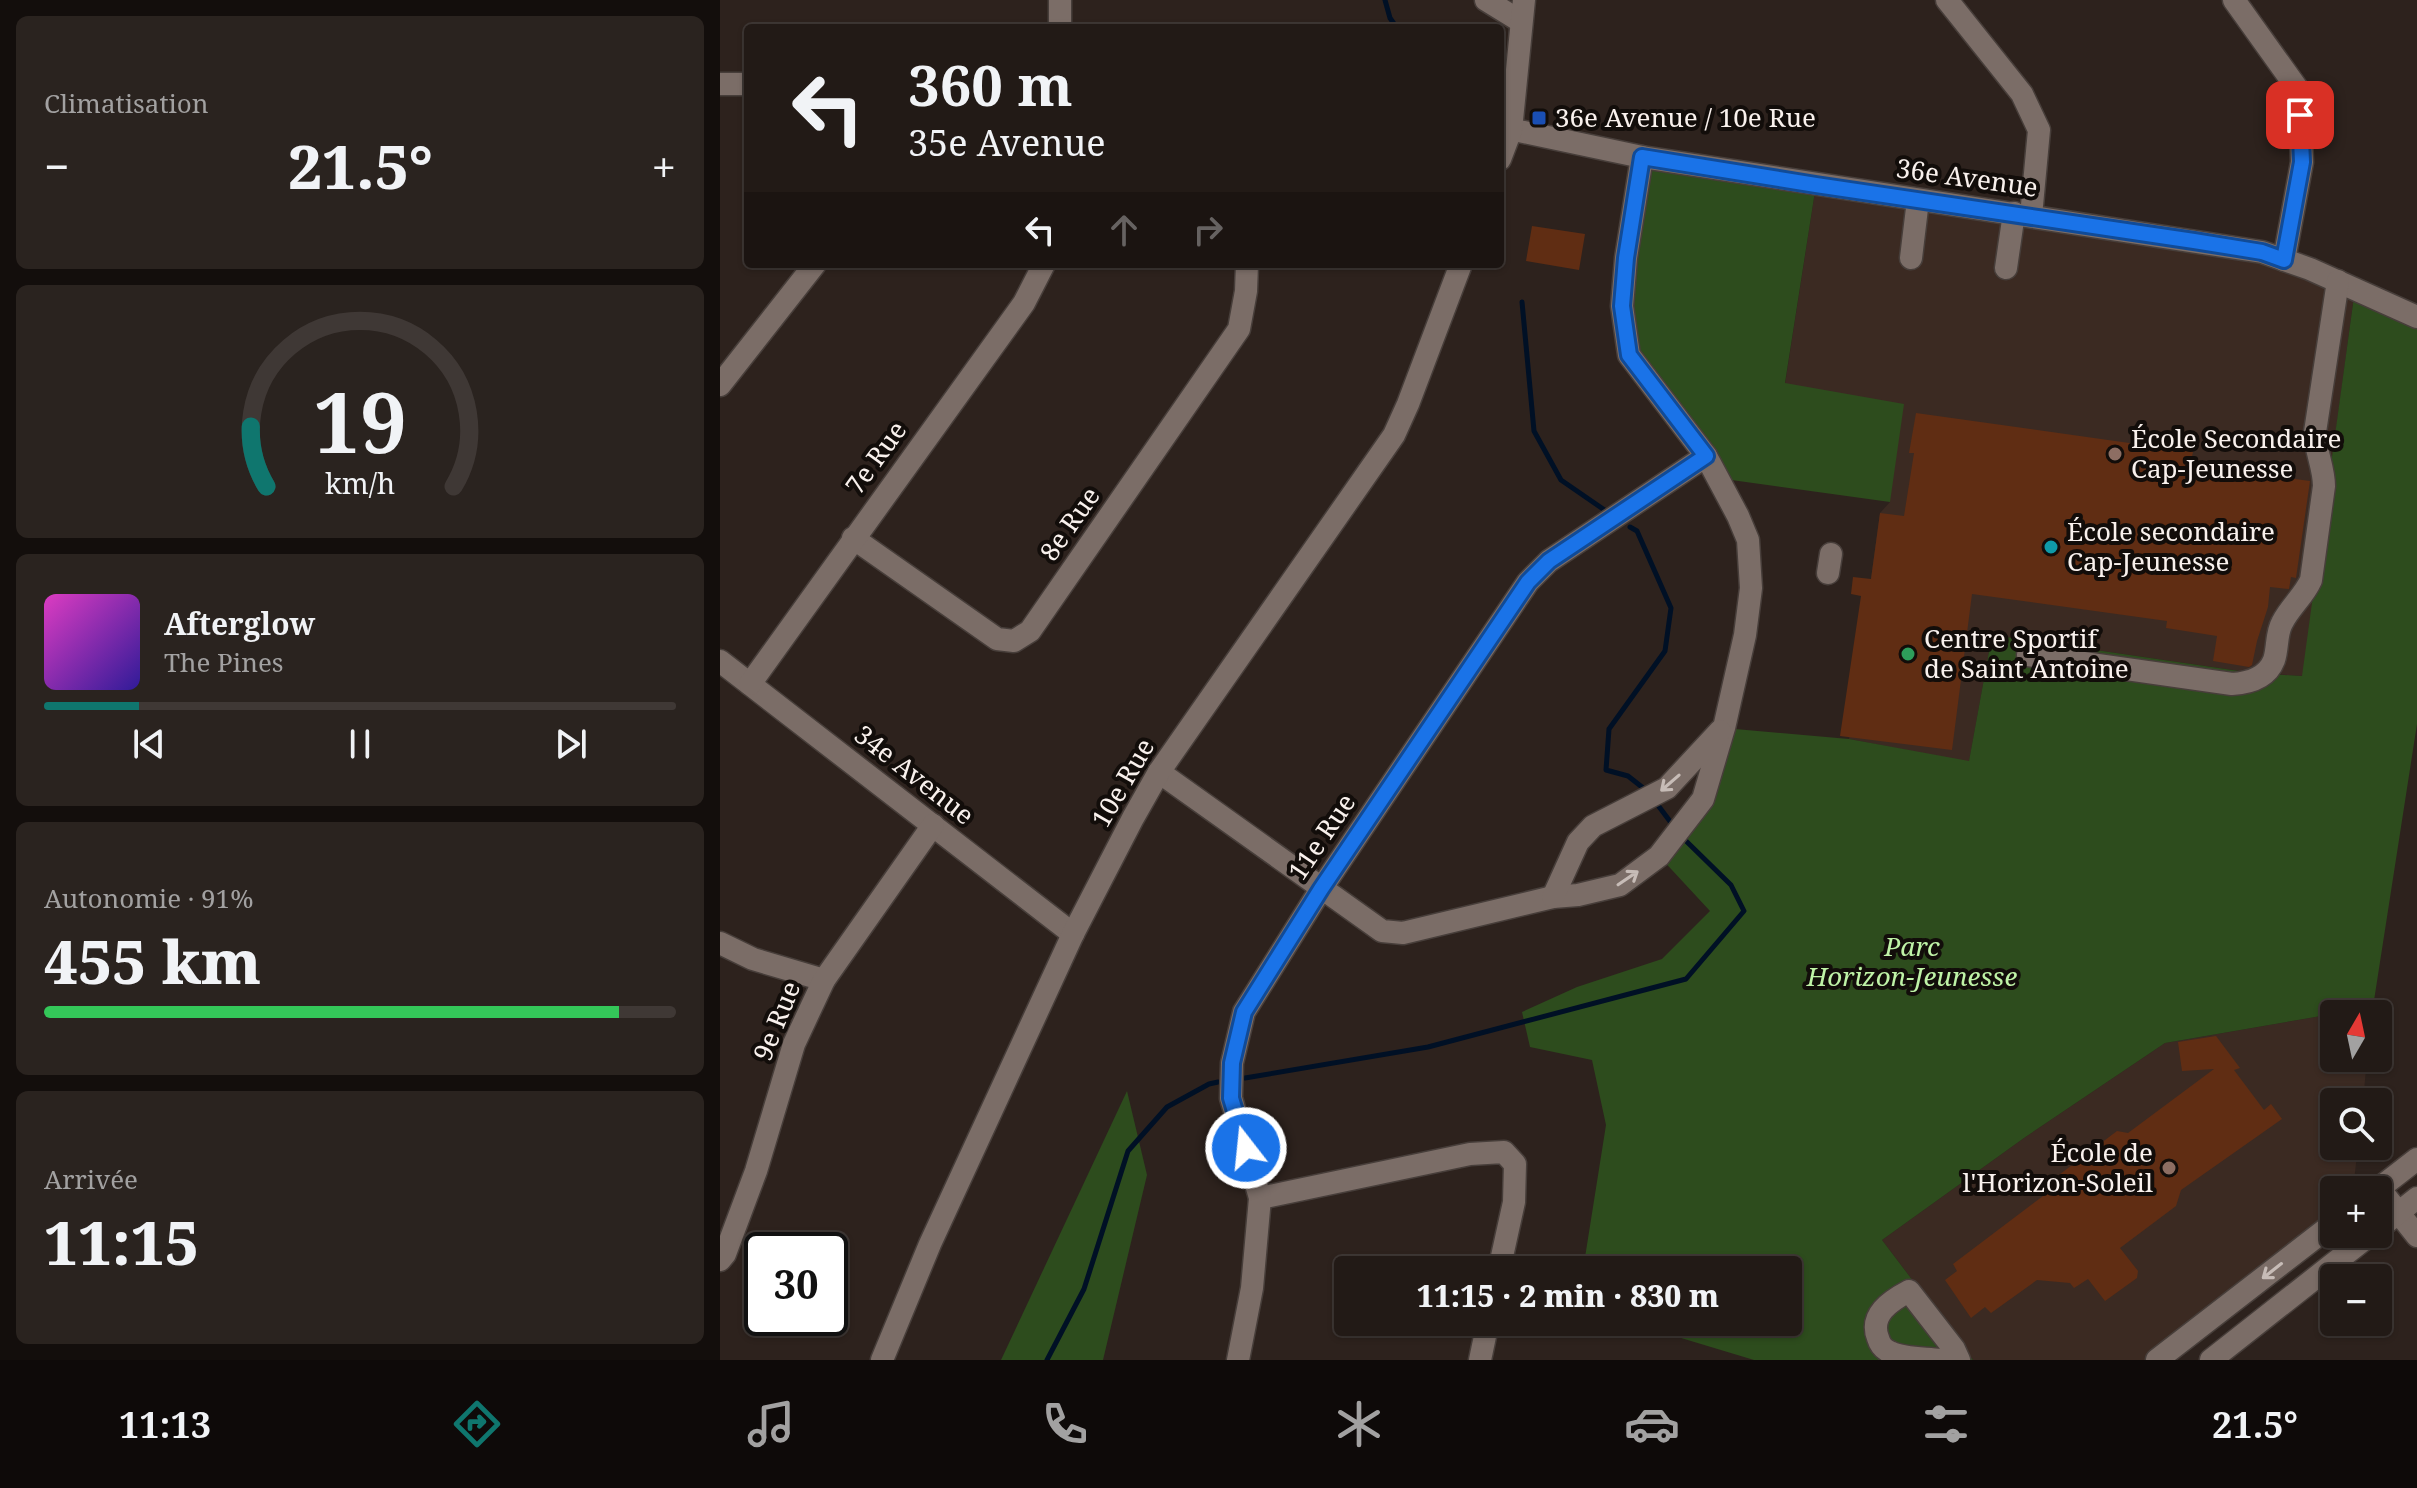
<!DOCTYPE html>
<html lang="fr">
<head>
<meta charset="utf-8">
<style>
  :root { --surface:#221a16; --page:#2a231f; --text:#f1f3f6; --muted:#a2a1a1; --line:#3f3835; --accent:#0f766e }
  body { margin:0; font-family:"Noto Serif",serif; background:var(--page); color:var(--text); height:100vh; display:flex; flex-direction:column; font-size:30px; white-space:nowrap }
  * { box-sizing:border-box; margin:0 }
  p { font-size:26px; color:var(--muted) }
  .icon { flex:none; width:44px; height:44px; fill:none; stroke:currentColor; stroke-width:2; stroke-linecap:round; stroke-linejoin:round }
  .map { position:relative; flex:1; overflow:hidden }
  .side { display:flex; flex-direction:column; gap:16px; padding:16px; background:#130e0c; width:720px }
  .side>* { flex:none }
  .guide { position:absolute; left:24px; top:24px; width:760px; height:244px; border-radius:8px; box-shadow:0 2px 6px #0004,0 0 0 2px var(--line); background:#221a16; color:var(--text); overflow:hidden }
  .needle { width:52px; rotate:9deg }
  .controls { position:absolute; left:1600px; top:1000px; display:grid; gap:16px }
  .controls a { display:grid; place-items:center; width:72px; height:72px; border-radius:8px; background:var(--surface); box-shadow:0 2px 6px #0004,0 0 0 2px var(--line); font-size:40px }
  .speed { position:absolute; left:24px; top:1232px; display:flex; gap:16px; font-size:40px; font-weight:700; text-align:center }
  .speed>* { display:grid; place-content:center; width:104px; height:104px; border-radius:50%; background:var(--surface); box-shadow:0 2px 6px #0004,0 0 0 2px var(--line); line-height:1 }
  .speed .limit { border:4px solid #111; border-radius:12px; background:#fff; color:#111 }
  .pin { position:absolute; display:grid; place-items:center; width:68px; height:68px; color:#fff; margin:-34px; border-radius:16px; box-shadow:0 4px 12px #0006 }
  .me { position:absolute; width:88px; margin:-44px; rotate:344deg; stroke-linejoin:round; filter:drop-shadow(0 0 6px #0008) }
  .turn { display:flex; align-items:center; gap:28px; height:168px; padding:0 32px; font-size:36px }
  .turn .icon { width:104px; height:104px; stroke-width:2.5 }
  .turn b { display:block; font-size:56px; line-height:68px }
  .lanes { display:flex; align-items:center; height:76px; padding:0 32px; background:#0003; justify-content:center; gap:40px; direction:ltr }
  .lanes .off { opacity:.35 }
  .big { font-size:60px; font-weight:800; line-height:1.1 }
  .side .tile { flex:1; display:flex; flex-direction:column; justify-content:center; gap:12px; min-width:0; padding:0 28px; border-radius:12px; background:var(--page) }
  .side .dial { align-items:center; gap:0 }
  .dial svg { height:208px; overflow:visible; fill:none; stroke:var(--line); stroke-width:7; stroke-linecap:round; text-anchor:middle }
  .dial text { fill:var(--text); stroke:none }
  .song { display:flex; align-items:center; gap:24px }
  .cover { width:96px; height:96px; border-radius:12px; background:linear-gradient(135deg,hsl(310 70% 55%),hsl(250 70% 35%)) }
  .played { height:8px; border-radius:4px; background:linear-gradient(90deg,var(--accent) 15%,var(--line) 15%) }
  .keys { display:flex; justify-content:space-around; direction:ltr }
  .heat { display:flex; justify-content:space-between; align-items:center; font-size:44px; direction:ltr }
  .charge { height:12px; border-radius:6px; background:linear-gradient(90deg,#34c759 91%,var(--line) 0) }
  .trip { position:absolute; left:614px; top:1256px; width:468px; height:80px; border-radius:8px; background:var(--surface); box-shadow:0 2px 6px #0004,0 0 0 2px var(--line); font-weight:800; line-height:80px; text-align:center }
  .menu { display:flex; height:128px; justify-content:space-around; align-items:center; background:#0e0a09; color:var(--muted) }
  .menu .icon { width:56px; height:56px }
  .menu .current { color:var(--accent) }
  .menu b { font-size:36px; color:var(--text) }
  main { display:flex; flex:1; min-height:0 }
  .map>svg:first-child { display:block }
  .built { fill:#3b2a22 }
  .green { fill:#2d4c1d }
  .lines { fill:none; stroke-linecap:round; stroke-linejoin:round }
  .stream { stroke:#001025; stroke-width:5 }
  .building { fill:#602d13 }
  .minor-casing { stroke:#473e3a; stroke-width:25 }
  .minor { stroke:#7b6d67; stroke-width:22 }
  .oneway { stroke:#c7bcb7 }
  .route-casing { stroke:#114b97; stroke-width:20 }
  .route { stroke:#1a73e8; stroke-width:14 }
  .transit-dot { fill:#1a4fb4; stroke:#120d0a; stroke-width:3 }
  .education-dot { fill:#8d6e63; stroke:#120d0a; stroke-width:3 }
  .culture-dot { fill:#0f9aa8; stroke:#120d0a; stroke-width:3 }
  .leisure-dot { fill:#2e9e5b; stroke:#120d0a; stroke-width:3 }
  .labels { text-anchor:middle; stroke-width:8; stroke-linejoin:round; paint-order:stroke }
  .poi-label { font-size:26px; fill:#f9f1ed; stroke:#120d0a; text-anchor:start }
  .street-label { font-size:26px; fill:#f9f1ed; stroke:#120d0a }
  .park-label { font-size:26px; font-style:italic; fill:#bff3a7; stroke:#120d0a }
</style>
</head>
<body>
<main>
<section class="side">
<div class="tile"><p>Climatisation</p>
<div class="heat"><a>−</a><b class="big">21.5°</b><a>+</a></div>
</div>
<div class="tile dial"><svg viewBox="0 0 100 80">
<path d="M14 69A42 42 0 1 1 86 69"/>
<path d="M14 69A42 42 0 0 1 8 46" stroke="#0f766e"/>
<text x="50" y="56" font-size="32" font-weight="700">19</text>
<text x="50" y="72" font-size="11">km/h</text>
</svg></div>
<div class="tile">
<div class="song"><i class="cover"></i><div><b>Afterglow</b><p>The Pines</p></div></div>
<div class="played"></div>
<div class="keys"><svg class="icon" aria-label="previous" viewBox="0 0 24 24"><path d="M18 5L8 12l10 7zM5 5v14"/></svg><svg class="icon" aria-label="pause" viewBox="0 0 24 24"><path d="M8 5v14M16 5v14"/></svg><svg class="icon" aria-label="next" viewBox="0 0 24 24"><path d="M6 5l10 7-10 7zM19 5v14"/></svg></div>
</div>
<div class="tile"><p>Autonomie · 91%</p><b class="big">455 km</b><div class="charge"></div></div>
<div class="tile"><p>Arrivée</p><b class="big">11:15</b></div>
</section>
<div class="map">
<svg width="1697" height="1360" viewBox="0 0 1697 1360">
  <rect width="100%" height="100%" fill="#2d221d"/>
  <g class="built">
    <polygon points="1096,185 1474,241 1635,289 1583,676 1533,673 1272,635 1249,762 1129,739 1160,513 1170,502 1065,384"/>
    <polygon points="1653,1007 1652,1014 1614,1014 1614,1058 1647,1058 1643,1102 1614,1102 1614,1146 1638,1146 1633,1190 1614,1190 1614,1223 1433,1360 1253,1360 1162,1240 1304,1138 1445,1043"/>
  </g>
  <g class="green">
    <polygon points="922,157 1096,185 1065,383 1184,404 1170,502 997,478 909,355"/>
    <polygon points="1635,289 1697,317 1697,724 1653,1007 1445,1043 1304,1138 1162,1240 1253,1360 1034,1360 908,1322 1068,1322 1068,1270 863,1270 886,1125 872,1060 810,1047 802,1012 857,987 942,959 990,911 939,856 983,799 1004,728 1129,739 1249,761 1272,635 1533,673 1582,676"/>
    <polygon points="407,1091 427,1175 383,1360 281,1360"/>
  </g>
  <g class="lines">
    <g class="stream">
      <polyline points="665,0 670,18 677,28"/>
      <polyline points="802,302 814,431 841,480 886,511"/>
      <polyline points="910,527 917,531 951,608 945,651 889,729 886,770 908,776 927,791"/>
      <polyline points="937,804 952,824"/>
      <polyline points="525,1078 708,1047 966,979 1024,911 1011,885 964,839"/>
      <polyline points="327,1360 364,1289 408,1151 447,1107 489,1084 498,1082"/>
    </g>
  </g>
  <g class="building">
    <polygon points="812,226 865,234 859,270 806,261"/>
    <polygon points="1196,413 1473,452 1471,461 1518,468 1518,471 1590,481 1576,578 1571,577 1569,589 1550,587 1548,607 1537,641 1532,665 1529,667 1493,661 1497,636 1446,628 1447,621 1252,594 1232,750 1120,736 1141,596 1131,594 1133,577 1151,579 1160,513 1184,516 1194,453 1189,453"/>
    <polygon points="1496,1036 1520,1068 1514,1070 1544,1110 1551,1104 1562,1119 1461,1190 1456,1206 1400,1248 1418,1271 1417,1278 1385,1301 1368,1279 1354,1288 1350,1283 1317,1280 1271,1313 1265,1307 1251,1318 1225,1280 1237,1271 1233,1264 1331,1190 1327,1184 1397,1131 1408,1133 1494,1069 1462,1071 1458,1042"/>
  </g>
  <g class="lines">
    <defs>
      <g id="minor">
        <polyline points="766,0 800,21"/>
        <polyline points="1227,0 1302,94 1319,130 1311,216"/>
        <polyline points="1514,0 1579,91 1582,162 1564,260"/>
        <polyline points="340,28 340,0"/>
        <polyline points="0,84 28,84"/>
        <polyline points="780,127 922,157 1542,252 1590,269 1697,317"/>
        <polyline points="780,159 791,130 804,0"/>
        <polyline points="1191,258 1198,200"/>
        <polyline points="1286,268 1294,213"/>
        <polyline points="0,385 95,264"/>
        <polyline points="133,538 277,639 294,641 310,631 519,329 526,291 527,264"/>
        <polyline points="1108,573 1111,554"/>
        <path d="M1308 655 1512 684C1529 683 1547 678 1554 660 1558 648 1556 634 1562 623 1570 607 1584 596 1591 580L1604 486C1604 467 1595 451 1595 432L1618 281"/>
        <polyline points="0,661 353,934"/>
        <polyline points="30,684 304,303 324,264"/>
        <polyline points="439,772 662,931 683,933 833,897 858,895 900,885 939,856 983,799 1004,728 1025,635 1031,588 1028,540 1018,516 986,456 909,355 902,306 906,258 922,157"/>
        <polyline points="833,897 858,842 873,826 947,788 1000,731"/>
        <polyline points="0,943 33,959 104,980"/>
        <polyline points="1659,1188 1697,1236"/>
        <polyline points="1657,1190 1697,1159"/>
        <polyline points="540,1198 750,1154 784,1152 795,1164 794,1202 779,1270"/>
        <polyline points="1658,1229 1697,1198"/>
        <polyline points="0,1260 5,1254 36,1171 74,1044 104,980 213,825"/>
        <polyline points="162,1360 210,1244 353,934 413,818 439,772 674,435 688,404 741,264"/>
        <polyline points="518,1360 532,1288 540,1198 511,1098 512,1063 524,1012 601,889 808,582 829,561 986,456"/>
        <polyline points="760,1360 768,1322"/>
        <path d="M1220 1360C1205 1358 1183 1359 1170 1352 1163 1349 1160 1345 1158 1338 1149 1315 1170 1301 1189 1291L1234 1349 1239 1360"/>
        <polyline points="1437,1360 1614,1223"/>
        <polyline points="1491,1360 1651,1234"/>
      </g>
    </defs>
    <use href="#minor" class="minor-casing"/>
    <use href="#minor" class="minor"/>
  </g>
  <defs><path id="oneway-shaft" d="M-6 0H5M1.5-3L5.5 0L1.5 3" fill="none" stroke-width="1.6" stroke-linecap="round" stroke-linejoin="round" transform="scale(2)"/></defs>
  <g class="oneway">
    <use href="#oneway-shaft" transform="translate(950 783) rotate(139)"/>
    <use href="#oneway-shaft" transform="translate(908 878) rotate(-34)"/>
    <use href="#oneway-shaft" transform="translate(1552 1271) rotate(142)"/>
  </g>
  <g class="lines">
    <defs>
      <polyline id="route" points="526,1148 511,1098 512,1063 524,1012 601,889 808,582 829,561 986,456 909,355 902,306 906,258 922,157 1096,185 1474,241 1542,252 1564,260 1582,162 1580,115"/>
    </defs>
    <use href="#route" class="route-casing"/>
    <use href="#route" class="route"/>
  </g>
  <rect class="transit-dot" x="811" y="110" width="16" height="16" rx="4"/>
  <g class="education-dot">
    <circle cx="1395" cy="454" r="8"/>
    <circle cx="1449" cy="1168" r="8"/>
  </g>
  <circle class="culture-dot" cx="1331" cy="547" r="8"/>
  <circle class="leisure-dot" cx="1188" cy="654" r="8"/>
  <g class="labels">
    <g class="poi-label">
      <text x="835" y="127">36e Avenue / 10e Rue</text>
      <text x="1411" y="448">École Secondaire<tspan x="1411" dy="30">Cap-Jeunesse</tspan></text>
      <text x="1347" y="541">École secondaire<tspan x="1347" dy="30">Cap-Jeunesse</tspan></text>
      <text x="1204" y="648">Centre Sportif<tspan x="1204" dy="30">de Saint Antoine</tspan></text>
      <text x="1433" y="1162" text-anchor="end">École de<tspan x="1433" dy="30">l'Horizon-Soleil</tspan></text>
    </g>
    <g class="street-label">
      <text transform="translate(1247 178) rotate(8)" y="9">36e Avenue</text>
      <text transform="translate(156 458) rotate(-54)" y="9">7e Rue</text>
      <text transform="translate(350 524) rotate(-55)" y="9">8e Rue</text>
      <text transform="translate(194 775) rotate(38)" y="9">34e Avenue</text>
      <text transform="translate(403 783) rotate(-60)" y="9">10e Rue</text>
      <text transform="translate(602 837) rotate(-56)" y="9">11e Rue</text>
      <text transform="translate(57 1021) rotate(-68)" y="9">9e Rue</text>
    </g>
    <g class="park-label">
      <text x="1192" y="956">Parc<tspan x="1192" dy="30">Horizon-Jeunesse</tspan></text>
    </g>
  </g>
</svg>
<div class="controls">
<a><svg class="needle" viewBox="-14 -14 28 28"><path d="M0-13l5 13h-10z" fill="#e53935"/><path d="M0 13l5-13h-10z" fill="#a2a1a1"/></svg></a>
<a><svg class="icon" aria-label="search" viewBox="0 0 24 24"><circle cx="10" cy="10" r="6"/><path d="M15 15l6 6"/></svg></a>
<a>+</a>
<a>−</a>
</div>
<div class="speed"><div class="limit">30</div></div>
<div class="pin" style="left:1580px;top:115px;background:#d93025"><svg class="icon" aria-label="arrive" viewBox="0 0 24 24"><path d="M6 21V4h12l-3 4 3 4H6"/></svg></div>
<svg class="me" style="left:526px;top:1148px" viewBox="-20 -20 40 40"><circle r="17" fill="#1a73e8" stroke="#fff" stroke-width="3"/><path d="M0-11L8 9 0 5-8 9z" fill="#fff"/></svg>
<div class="trip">11:15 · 2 min · 830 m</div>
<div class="guide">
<div class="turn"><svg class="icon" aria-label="left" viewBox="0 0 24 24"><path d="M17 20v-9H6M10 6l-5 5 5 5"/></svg><div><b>360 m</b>35e Avenue</div></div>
<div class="lanes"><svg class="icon" aria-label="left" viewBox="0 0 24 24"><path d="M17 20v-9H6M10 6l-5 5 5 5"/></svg><svg class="icon off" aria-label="ahead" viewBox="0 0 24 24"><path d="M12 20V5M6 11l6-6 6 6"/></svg><svg class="icon off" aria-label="right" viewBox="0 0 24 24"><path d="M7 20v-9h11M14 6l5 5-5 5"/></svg></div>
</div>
</div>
</main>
<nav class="menu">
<b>11:13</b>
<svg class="icon current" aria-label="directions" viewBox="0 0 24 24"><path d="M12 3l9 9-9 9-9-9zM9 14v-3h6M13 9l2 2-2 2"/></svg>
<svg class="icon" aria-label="music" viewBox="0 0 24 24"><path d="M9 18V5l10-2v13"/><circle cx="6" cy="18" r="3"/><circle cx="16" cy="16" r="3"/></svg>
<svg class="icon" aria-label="phone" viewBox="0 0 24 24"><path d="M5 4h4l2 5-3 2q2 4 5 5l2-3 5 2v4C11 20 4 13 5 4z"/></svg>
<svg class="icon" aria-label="climate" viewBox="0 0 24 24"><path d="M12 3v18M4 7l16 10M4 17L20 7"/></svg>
<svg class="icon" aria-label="car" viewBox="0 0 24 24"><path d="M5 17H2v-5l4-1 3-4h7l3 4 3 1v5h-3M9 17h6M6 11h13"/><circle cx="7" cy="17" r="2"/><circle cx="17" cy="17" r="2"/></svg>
<svg class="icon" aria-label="filters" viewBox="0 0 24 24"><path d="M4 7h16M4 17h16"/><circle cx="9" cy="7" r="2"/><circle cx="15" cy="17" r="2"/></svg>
<b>21.5°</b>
</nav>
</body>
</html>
